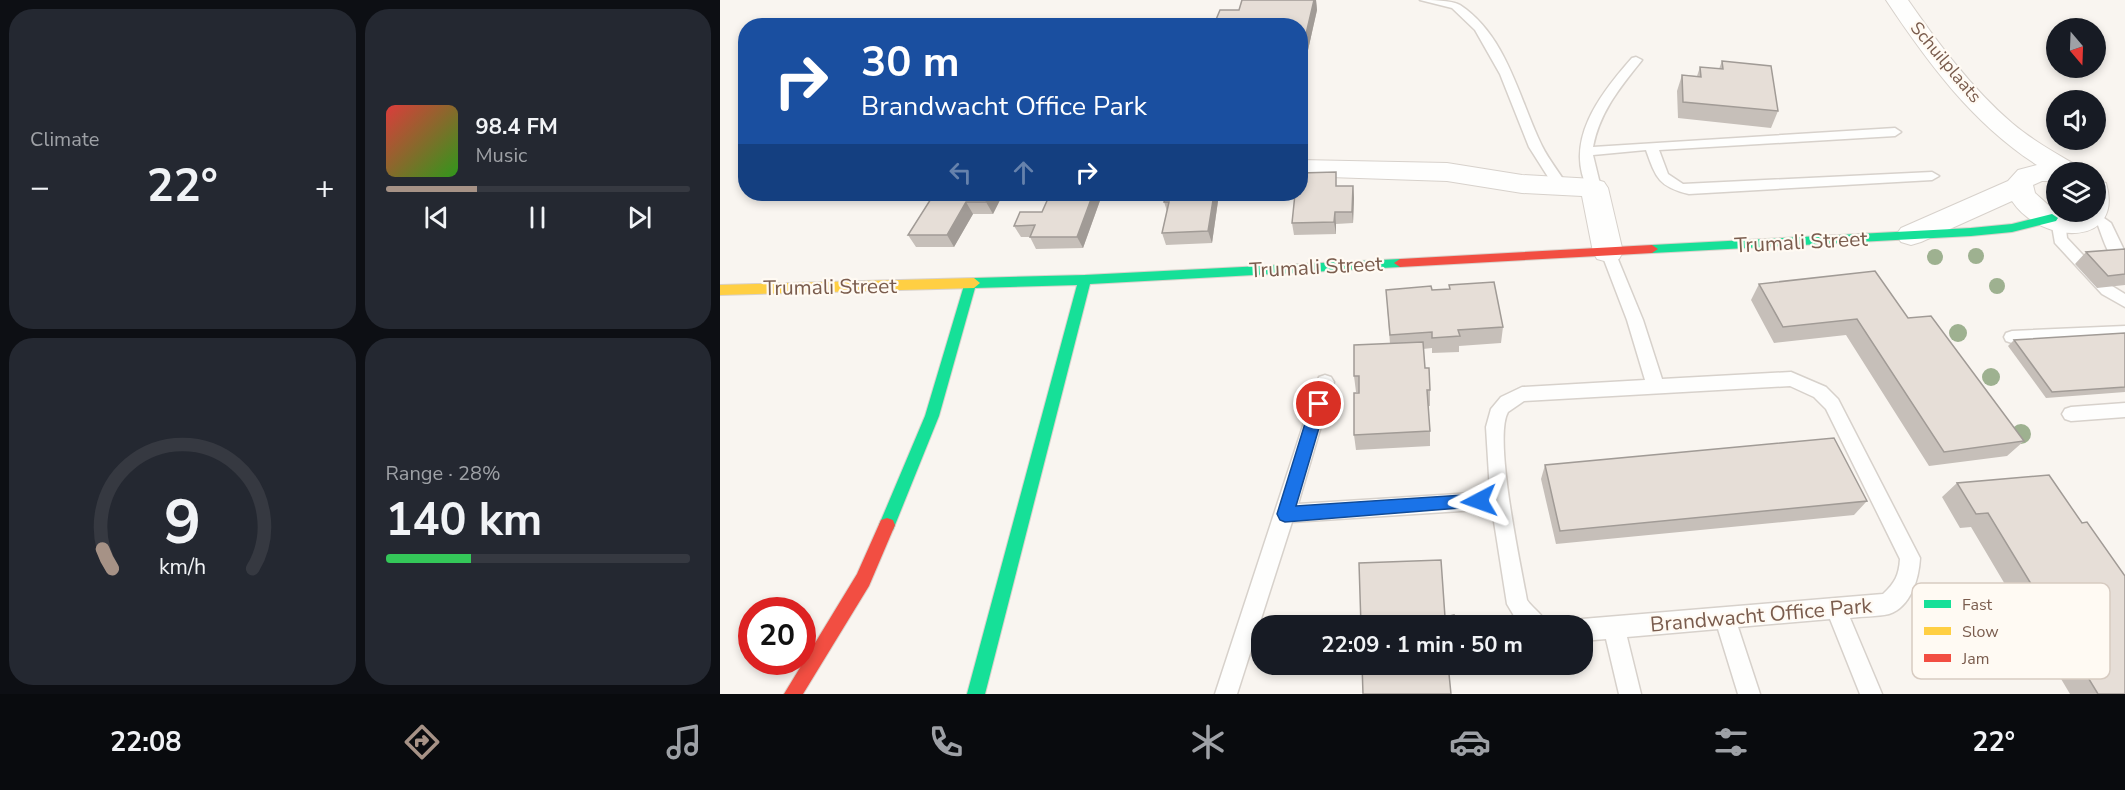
<!DOCTYPE html>
<html lang="en">
<head>
<meta charset="utf-8">
<style>
  :root { --surface:#171b24; --page:#242831; --text:#f1f3f6; --muted:#9ea1a6; --line:#363941; --accent:#a69286 }
  body { margin:0; font-family:"Nunito Sans",sans-serif; background:var(--page); color:var(--text); height:100vh; display:flex; flex-direction:column; font-size:22px; white-space:nowrap }
  * { box-sizing:border-box; margin:0 }
  p { font-size:20px; color:var(--muted) }
  .icon { flex:none; width:33px; height:33px; fill:none; stroke:currentColor; stroke-width:2; stroke-linecap:round; stroke-linejoin:round }
  .map { position:relative; flex:1; overflow:hidden }
  .sheet { display:flex; flex-direction:column; gap:9px; padding:9px; background:#0d0f14; width:720px }
  .sheet>* { flex:none }
  .hud { position:absolute; left:18px; top:18px; width:570px; height:183px; border-radius:24px; box-shadow:0 3px 9px #0003; background:#1a4fa0; color:#fff; overflow:hidden }
  .needle { width:39px; rotate:161deg }
  .tools { position:absolute; left:1326px; top:18px; display:grid; gap:12px }
  .tools a { display:grid; place-items:center; width:60px; height:60px; border-radius:50%; background:var(--surface); box-shadow:0 3px 9px #0003; font-size:30px }
  .speed { position:absolute; left:18px; top:597px; display:flex; gap:12px; font-size:30px; font-weight:700; text-align:center }
  .speed>* { display:grid; place-content:center; width:78px; height:78px; border-radius:50%; background:var(--surface); box-shadow:0 3px 9px #0003; line-height:1 }
  .speed .limit { border:9px solid #d22; background:#fff; color:#111 }
  .pin { position:absolute; display:grid; place-items:center; width:51px; height:51px; color:#fff; margin:-26px; border:3px solid #fff; border-radius:50%; box-shadow:0 2px 6px #0007 }
  .me { position:absolute; width:66px; margin:-33px; rotate:266deg; stroke-linejoin:round; filter:drop-shadow(0 0 4px #0008) }
  .turn { display:flex; align-items:center; gap:21px; height:126px; padding:0 24px; font-size:27px }
  .turn .icon { width:78px; height:78px; stroke-width:2.5 }
  .turn b { display:block; font-size:42px; line-height:51px }
  .lanes { display:flex; align-items:center; height:57px; padding:0 24px; background:#0003; justify-content:center; gap:30px; direction:ltr }
  .lanes .off { opacity:.35 }
  .big { font-size:45px; font-weight:700; line-height:1.1 }
  .sheet .widget { flex:1; display:flex; flex-direction:column; justify-content:center; gap:9px; min-width:0; padding:0 21px; border-radius:24px; background:var(--page) }
  .sheet .dial { align-items:center; gap:0 }
  .dial svg { height:156px; overflow:visible; fill:none; stroke:var(--line); stroke-width:7; stroke-linecap:round; text-anchor:middle }
  .dial text { fill:var(--text); stroke:none }
  .song { display:flex; align-items:center; gap:18px }
  .cover { width:72px; height:72px; border-radius:9px; background:linear-gradient(135deg,hsl(0 70% 55%),hsl(110 70% 35%)) }
  .played { height:6px; border-radius:3px; background:linear-gradient(90deg,var(--accent) 30%,var(--line) 30%) }
  .keys { display:flex; justify-content:space-around; direction:ltr }
  .heat { display:flex; justify-content:space-between; align-items:center; font-size:33px; direction:ltr }
  .charge { height:9px; border-radius:4px; background:linear-gradient(90deg,#34c759 28%,var(--line) 0) }
  .sheet .tiles { flex:1; display:grid; gap:9px; grid-template-columns:repeat(2,1fr) }
  .trip { position:absolute; left:531px; top:615px; width:342px; height:60px; border-radius:24px; background:var(--surface); box-shadow:0 3px 9px #0003; font-weight:700; line-height:60px; text-align:center }
  .menu { display:flex; height:96px; justify-content:space-around; align-items:center; background:#090b0e; color:var(--muted) }
  .menu .icon { width:42px; height:42px }
  .menu .current { color:var(--accent) }
  .menu b { font-size:27px; color:var(--text) }
  main { display:flex; flex:1; min-height:0 }
  .map>svg:first-child { display:block }
  .lines { fill:none; stroke-linecap:round; stroke-linejoin:round }
  .lane-casing { stroke:#d7d1cb; stroke-width:3 }
  .street-casing { stroke:#d7d1cb; stroke-width:2 }
  .fast-casing { stroke:#d9d2cb; stroke-width:2 }
  .slow-casing { stroke:#d9d2cb; stroke-width:2 }
  .jam-casing { stroke:#d9d2cb; stroke-width:2 }
  .lane { fill:#fefefd; fill-rule:evenodd }
  .street { fill:#fefefd; fill-rule:evenodd }
  .fast { fill:#16e098; fill-rule:evenodd }
  .slow { fill:#ffcf43; fill-rule:evenodd }
  .jam { fill:#f24e42; fill-rule:evenodd }
  .tree { fill:#9eb190 }
  .wall { fill:#c6bfb9 }
  .shaded-wall { fill:#a19b96 }
  .building { fill:#e6ded7; stroke:#a19b96; stroke-width:1.5 }
  .route { fill:#1a73e8; stroke:#114b97; stroke-width:1.5 }
  .labels { text-anchor:middle; stroke-width:4.5; stroke-linejoin:round; paint-order:stroke }
  .far-street-label { font-size:18px; fill:#7a5c4d; stroke:#fffaf3 }
  .street-label { font-size:21px; fill:#7a5c4d; stroke:#fffaf3 }
  .key { fill:#fffaf3; stroke:#d7cbc1; stroke-width:1.5 }
  .key-label { font-size:16px; fill:#7a5c4d }
</style>
</head>
<body>
<main>
<section class="sheet">
<div class="tiles">
<div class="widget"><p>Climate</p>
<div class="heat"><a>−</a><b class="big">22°</b><a>+</a></div>
</div>
<div class="widget">
<div class="song"><i class="cover"></i><div><b>98.4 FM</b><p>Music</p></div></div>
<div class="played"></div>
<div class="keys"><svg class="icon" aria-label="previous" viewBox="0 0 24 24"><path d="M18 5L8 12l10 7zM5 5v14"/></svg><svg class="icon" aria-label="pause" viewBox="0 0 24 24"><path d="M8 5v14M16 5v14"/></svg><svg class="icon" aria-label="next" viewBox="0 0 24 24"><path d="M6 5l10 7-10 7zM19 5v14"/></svg></div>
</div>
<div class="widget dial"><svg viewBox="0 0 100 80">
<path d="M14 69A42 42 0 1 1 86 69"/>
<path d="M14 69A42 42 0 0 1 9 59" stroke="#a69286"/>
<text x="50" y="56" font-size="32" font-weight="700">9</text>
<text x="50" y="72" font-size="11">km/h</text>
</svg></div>
<div class="widget"><p>Range · 28%</p><b class="big">140 km</b><div class="charge"></div></div>
</div>
</section>
<div class="map">
<svg width="1405" height="694" viewBox="0 0 1405 694">
  <rect width="100%" height="100%" fill="#f9f5f0"/>
  <g class="lines">
    <defs>
      <g id="lane">
        <path d="M700 0C712 0 730 0 740 5 787 36 799 99 822 146 829 160 839 172 847 185L845 188H835L809 147 780 74 755 30 732 8Z"/>
        <path d="M916 57 922 60C900 88 880 111 873 147L1175 128 1181 132 1175 136 939 150 948 174 963 184 1212 172 1219 176 1212 180 969 194C939 187 936 178 926 150L873 155 881 188 879 191H869C842 142 881 93 912 58Z"/>
        <polygon points="1338,215 1345,220 1347,238 1392,286 1405,294 1405,307 1382,294 1335,243 1331,220"/>
        <path d="M1384 218 1391 223 1405 252V268C1389 264 1383 237 1377 223Z"/>
        <path d="M888 247 895 252 923 320 942 379 1071 372 1106 387 1118 399 1200 558C1199 578 1191 607 1169 614 1157 617 1142 616 1130 618L1162 694H1140L1110 619 1018 627 1040 694H1018L998 629 907 637 921 694H899L886 639 862 641V626H853L862 619 1163 594C1175 583 1179 575 1180 559L1106 409 1094 397 1070 386 804 401 788 412C773 438 801 566 807 600 813 609 824 615 828 626H800L787 604 772 509 572 522 517 694H495L599 377 605 375 611 377 614 382 578 504 770 492 766 427 771 409 781 397 802 387 925 380 907 320 881 252Z"/>
        <polygon points="1405,326 1405,338 1292,343 1286,341 1284,337 1286,333 1292,331"/>
        <polygon points="1405,403 1405,417 1351,421 1345,419 1342,414 1345,409 1351,407"/>
      </g>
      <g id="street">
        <path d="M1166 0H1188C1218 43 1251 88 1292 123 1312 140 1335 153 1358 166L1361 172H1336V181H1322L1313 185 1315 193 1336 212 1361 215 1366 212H1376V180L1386 183C1405 247 1322 246 1292 201L1201 242 1191 245 1181 242 1176 235 1181 228 1288 181 1298 170 1317 165C1253 124 1208 63 1166 0Z"/>
        <polygon points="580,160 727,163 802,175 874,179 884,182 888,188 903,252 899,259 888,262 877,259 873,252 862,196 802,193 727,181 580,176"/>
      </g>
      <g id="fast">
        <polygon points="1332,214 1338,218 1336,221 1292,232 1251,236 932,253 926,249 932,245 1251,228 1292,224"/>
        <polygon points="680,259 686,263 680,267 370,284 265,694 247,694 357,285 255,288 219,416 175,525 173,530 167,532 161,530 159,525 205,416 245,282 254,278 365,275"/>
      </g>
      <polygon id="slow" points="254,278 260,283 254,288 0,295 0,285"/>
      <g id="jam">
        <polygon points="932,245 938,249 932,253 680,267 674,263 680,259"/>
        <polygon points="167,518 173,520 175,525 149,586 83,694 64,694 137,574 161,520"/>
      </g>
    </defs>
    <use href="#lane" class="lane-casing"/>
    <use href="#street" class="street-casing"/>
    <use href="#fast" class="fast-casing"/>
    <use href="#slow" class="slow-casing"/>
    <use href="#jam" class="jam-casing"/>
    <use href="#lane" class="lane"/>
    <use href="#street" class="street"/>
    <use href="#fast" class="fast"/>
    <use href="#slow" class="slow"/>
    <use href="#jam" class="jam"/>
  </g>
  <g class="tree">
    <circle cx="1256" cy="256" r="8"/>
    <circle cx="1215" cy="257" r="8"/>
    <circle cx="1277" cy="286" r="8"/>
    <circle cx="1238" cy="333" r="9"/>
    <circle cx="1271" cy="377" r="9"/>
    <circle cx="1301" cy="434" r="10"/>
  </g>
  <g class="wall">
    <polygon points="522,0 596,0 597,10 588,50 580,50 580,26 496,26 495,22 519,10"/>
    <polygon points="1002,61 1058,111 1051,128 958,118 957,91 962,75 977,76 980,67 999,69"/>
    <polygon points="618,186 633,186 634,198 633,223 616,224 616,234 574,235 572,223"/>
    <polygon points="214,194 282,196 273,214 253,214 234,247 196,247 188,235"/>
    <polygon points="446,194 499,194 492,243 446,245 442,233 447,211 444,202"/>
    <polygon points="382,195 363,248 316,249 310,237 301,237 294,226 322,212"/>
    <polygon points="1405,249 1405,285 1377,288 1355,264 1366,252"/>
    <polygon points="1039,284 1188,318 1304,441 1287,456 1209,466 1126,335 1054,343 1031,300"/>
    <polygon points="666,290 712,290 783,327 781,343 739,346 739,352 712,353 712,348 703,349 705,368 710,390 710,406 708,406 710,431 710,446 636,450 634,435 639,392 636,392 634,376 670,344"/>
    <polygon points="1405,333 1405,392 1326,398 1288,346 1294,340"/>
    <polygon points="825,465 1147,501 1134,515 836,544 821,479"/>
    <polygon points="1237,483 1362,523 1405,694 1350,694 1251,527 1240,528 1222,497"/>
  </g>
  <g class="shaded-wall">
    <polygon points="594,0 596,0 597,10 588,50 586,34"/>
    <polygon points="633,186 634,198 633,223 632,212"/>
    <polygon points="271,194 281,194 282,196 273,214 266,202"/>
    <polygon points="373,194 381,194 382,195 363,248 357,237"/>
    <polygon points="494,194 499,194 492,243 488,231"/>
    <polygon points="246,202 253,214 234,247 227,235"/>
    <polygon points="615,212 616,224 616,234 614,222"/>
  </g>
  <g class="building">
    <polygon points="522,0 594,0 586,34 580,34 580,26 504,26 505,22 495,22 500,10 519,10"/>
    <polygon points="1002,61 1051,66 1058,111 963,102 962,75 981,77 980,67 1003,69"/>
    <polygon points="616,172 616,186 633,186 632,212 615,212 614,222 572,223 575,194 580,194 580,173"/>
    <polygon points="214,194 271,194 266,202 246,202 227,235 188,235"/>
    <polygon points="330,194 373,194 357,237 310,237 315,225 294,226 300,212 322,212"/>
    <polygon points="446,194 494,194 488,231 442,233 449,202 444,202"/>
    <polygon points="1405,249 1405,274 1388,276 1366,252"/>
    <polygon points="1155,271 1188,318 1211,316 1304,441 1224,452 1137,319 1063,327 1039,284"/>
    <polygon points="774,282 783,327 738,330 740,336 712,338 712,332 670,335 666,290 711,286 712,290 730,289 729,285"/>
    <polygon points="1405,333 1405,387 1332,392 1294,340"/>
    <polygon points="703,342 705,368 709,368 710,390 707,390 710,431 634,435 634,393 639,393 639,376 634,376 634,345"/>
    <polygon points="1114,438 1147,501 840,531 825,465"/>
    <polygon points="1329,475 1362,523 1367,522 1405,576 1405,694 1378,694 1268,513 1256,514 1237,483"/>
    <polygon points="721,560 725,617 734,615 735,626 641,626 639,563"/>
    <polygon points="642,664 728,664 731,694 643,694"/>
  </g>
  <polygon class="route" points="599,398 604,400 606,404 576,506 759,494 765,496 767,501 765,506 565,522 560,520 557,514 591,404 594,400"/>
  <g class="labels">
    <g class="far-street-label">
      <text transform="translate(1226 62) rotate(50)" y="6">Schuilplaats</text>
    </g>
    <g class="street-label">
      <text transform="translate(1081 242) rotate(-3)" y="7">Trumali Street</text>
      <text transform="translate(596 267) rotate(-3)" y="7">Trumali Street</text>
      <text transform="translate(110 287) rotate(-1)" y="7">Trumali Street</text>
      <text transform="translate(1041 615) rotate(-5)" y="7">Brandwacht Office Park</text>
    </g>
  </g>
  <rect x="1192" y="583" width="198" height="96" rx="9" class="key"/>
  <rect x="1204" y="600" width="27" height="8" fill="#16e098"/>
  <rect x="1204" y="627" width="27" height="8" fill="#ffcf43"/>
  <rect x="1204" y="654" width="27" height="8" fill="#f24e42"/>
  <g class="key-label">
    <text x="1242" y="610">Fast</text>
    <text x="1242" y="637">Slow</text>
    <text x="1242" y="664">Jam</text>
  </g>
</svg>
<div class="tools">
<a><svg class="needle" viewBox="-14 -14 28 28"><path d="M0-13l5 13h-10z" fill="#e53935"/><path d="M0 13l5-13h-10z" fill="#9ea1a6"/></svg></a>
<a><svg class="icon" aria-label="sound" viewBox="0 0 24 24"><path d="M4 9h4l5-4v14l-5-4H4zM17 9q2 3 0 6"/></svg></a>
<a><svg class="icon" aria-label="layers" viewBox="0 0 24 24"><path d="M12 4l9 5-9 5-9-5zM3 14l9 5 9-5"/></svg></a>
</div>
<div class="speed"><div class="limit">20</div></div>
<div class="pin" style="left:599px;top:404px;background:#d93025"><svg class="icon" aria-label="arrive" viewBox="0 0 24 24"><path d="M6 21V4h12l-3 4 3 4H6"/></svg></div>
<svg class="me" style="left:759px;top:501px" viewBox="-20 -20 40 40"><path d="M0-17L14 15 0 8-14 15z" fill="#1a73e8" stroke="#fff" stroke-width="4"/></svg>
<div class="trip">22:09 · 1 min · 50 m</div>
<div class="hud">
<div class="turn"><svg class="icon" aria-label="right" viewBox="0 0 24 24"><path d="M7 20v-9h11M14 6l5 5-5 5"/></svg><div><b>30 m</b>Brandwacht Office Park</div></div>
<div class="lanes"><svg class="icon off" aria-label="left" viewBox="0 0 24 24"><path d="M17 20v-9H6M10 6l-5 5 5 5"/></svg><svg class="icon off" aria-label="ahead" viewBox="0 0 24 24"><path d="M12 20V5M6 11l6-6 6 6"/></svg><svg class="icon" aria-label="right" viewBox="0 0 24 24"><path d="M7 20v-9h11M14 6l5 5-5 5"/></svg></div>
</div>
</div>
</main>
<nav class="menu">
<b>22:08</b>
<svg class="icon current" aria-label="directions" viewBox="0 0 24 24"><path d="M12 3l9 9-9 9-9-9zM9 14v-3h6M13 9l2 2-2 2"/></svg>
<svg class="icon" aria-label="music" viewBox="0 0 24 24"><path d="M9 18V5l10-2v13"/><circle cx="6" cy="18" r="3"/><circle cx="16" cy="16" r="3"/></svg>
<svg class="icon" aria-label="phone" viewBox="0 0 24 24"><path d="M5 4h4l2 5-3 2q2 4 5 5l2-3 5 2v4C11 20 4 13 5 4z"/></svg>
<svg class="icon" aria-label="climate" viewBox="0 0 24 24"><path d="M12 3v18M4 7l16 10M4 17L20 7"/></svg>
<svg class="icon" aria-label="car" viewBox="0 0 24 24"><path d="M5 17H2v-5l4-1 3-4h7l3 4 3 1v5h-3M9 17h6M6 11h13"/><circle cx="7" cy="17" r="2"/><circle cx="17" cy="17" r="2"/></svg>
<svg class="icon" aria-label="filters" viewBox="0 0 24 24"><path d="M4 7h16M4 17h16"/><circle cx="9" cy="7" r="2"/><circle cx="15" cy="17" r="2"/></svg>
<b>22°</b>
</nav>
</body>
</html>
